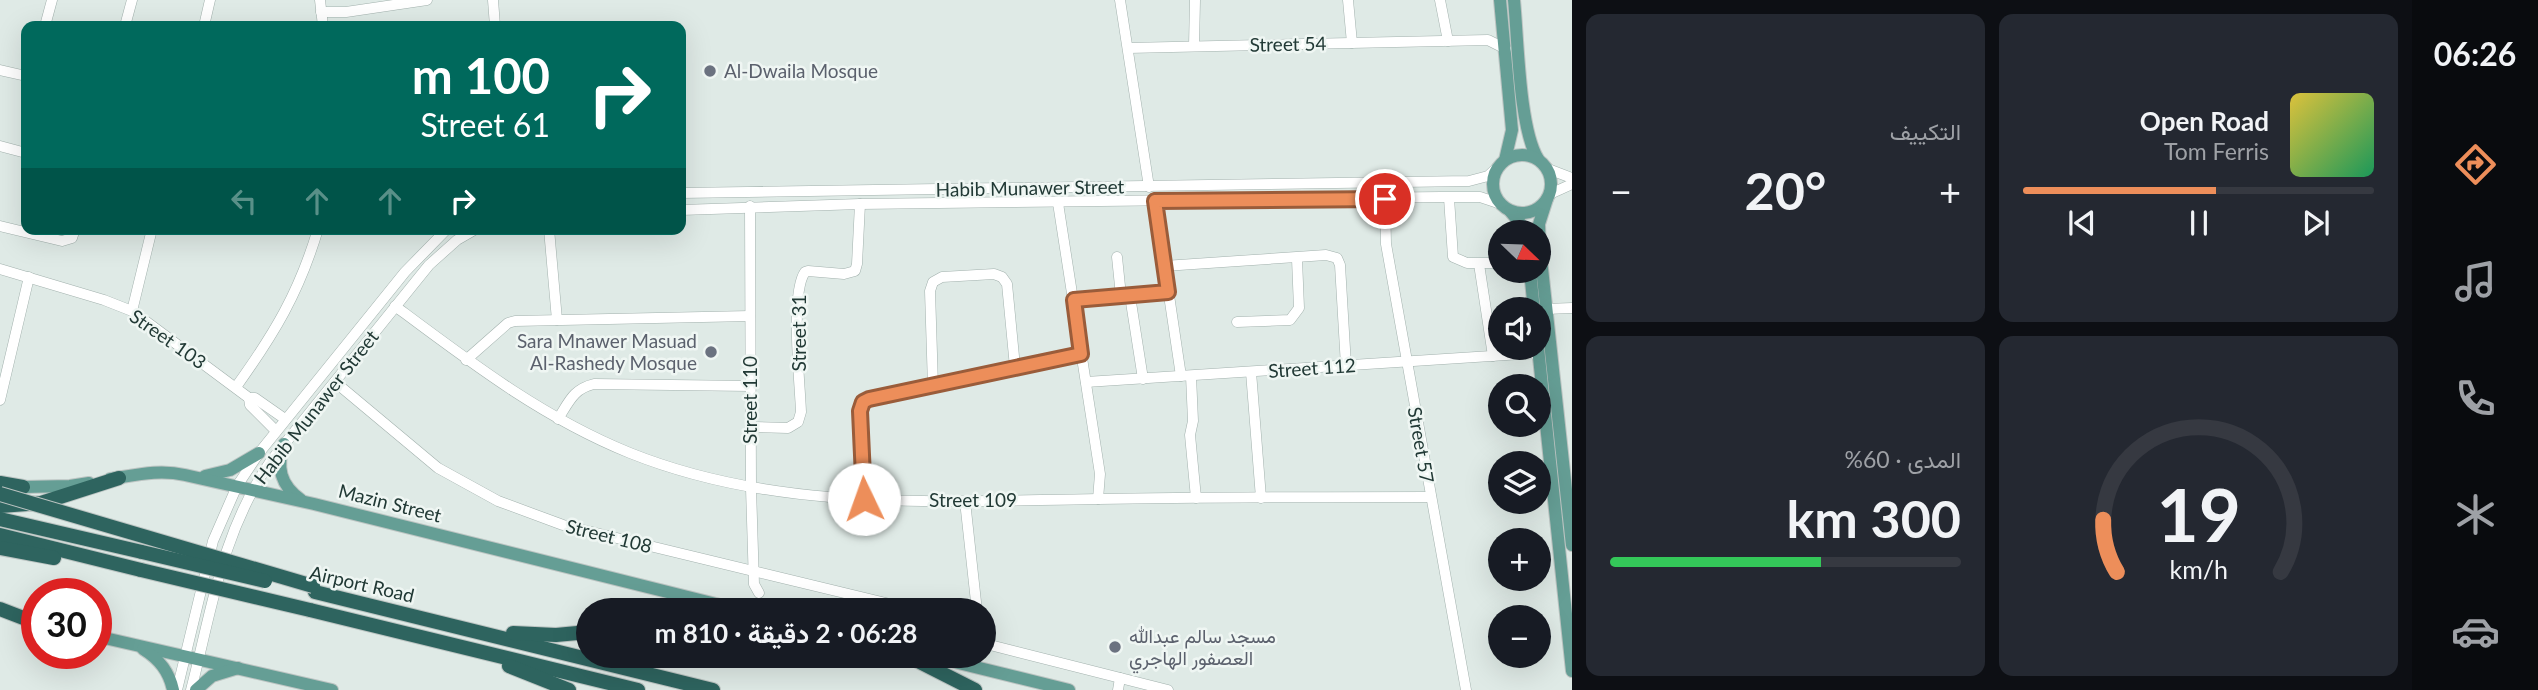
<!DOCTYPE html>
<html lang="ar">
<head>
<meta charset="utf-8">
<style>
  :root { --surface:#171b24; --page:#242831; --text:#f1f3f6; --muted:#9ea1a6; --line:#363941; --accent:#ed8e5a }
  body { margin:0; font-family:Lato,Vazirmatn,sans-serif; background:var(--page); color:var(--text); direction:rtl; height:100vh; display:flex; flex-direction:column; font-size:26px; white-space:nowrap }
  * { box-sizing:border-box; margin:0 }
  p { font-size:23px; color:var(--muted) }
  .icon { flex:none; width:38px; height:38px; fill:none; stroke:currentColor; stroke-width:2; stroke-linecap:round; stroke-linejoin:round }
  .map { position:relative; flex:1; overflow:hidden; direction:ltr }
  .side { display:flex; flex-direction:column; gap:14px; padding:14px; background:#0d0f14; width:840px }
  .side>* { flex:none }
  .top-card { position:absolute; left:21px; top:21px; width:665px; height:214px; border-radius:14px; box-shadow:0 7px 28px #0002; direction:rtl; background:#00695c; color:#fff; overflow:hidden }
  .needle { width:46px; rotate:113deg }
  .buttons { position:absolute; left:1488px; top:220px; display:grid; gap:14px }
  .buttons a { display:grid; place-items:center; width:63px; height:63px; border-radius:50%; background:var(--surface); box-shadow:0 7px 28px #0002; font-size:35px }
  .speed { position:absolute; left:21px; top:578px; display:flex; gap:14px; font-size:35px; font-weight:700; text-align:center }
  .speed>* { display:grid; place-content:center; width:91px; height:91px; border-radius:50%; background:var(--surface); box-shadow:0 7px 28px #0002; line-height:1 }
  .speed .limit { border:10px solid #d22; background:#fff; color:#111 }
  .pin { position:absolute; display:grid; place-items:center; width:60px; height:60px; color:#fff; margin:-30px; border:4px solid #fff; border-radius:50%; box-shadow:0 2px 7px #0007 }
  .me { position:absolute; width:77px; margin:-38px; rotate:357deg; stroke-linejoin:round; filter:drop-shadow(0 0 5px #0008) }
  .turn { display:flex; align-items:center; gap:24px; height:147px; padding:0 21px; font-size:32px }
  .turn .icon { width:91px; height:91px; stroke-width:2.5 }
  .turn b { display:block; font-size:49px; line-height:60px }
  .lanes { display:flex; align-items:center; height:66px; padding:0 21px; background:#0003; justify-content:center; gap:35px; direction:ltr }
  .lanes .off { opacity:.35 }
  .big { font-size:52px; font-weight:700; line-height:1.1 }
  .side .widget { flex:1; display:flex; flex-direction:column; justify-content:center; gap:10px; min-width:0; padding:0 24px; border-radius:14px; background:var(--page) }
  .side .dial { align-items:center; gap:0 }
  .dial svg { height:182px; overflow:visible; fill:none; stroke:var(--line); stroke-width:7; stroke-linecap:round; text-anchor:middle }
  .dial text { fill:var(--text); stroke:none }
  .song { display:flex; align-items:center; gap:21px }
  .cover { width:84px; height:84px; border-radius:10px; background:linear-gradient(135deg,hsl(50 70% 55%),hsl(150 70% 35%)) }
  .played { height:7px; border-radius:4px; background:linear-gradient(90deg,var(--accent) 55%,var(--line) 55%) }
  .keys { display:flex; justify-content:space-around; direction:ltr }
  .heat { display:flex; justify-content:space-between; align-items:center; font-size:38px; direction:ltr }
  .charge { height:10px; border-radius:5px; background:linear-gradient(90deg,#34c759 60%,var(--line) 0) }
  .side .tiles { flex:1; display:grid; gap:14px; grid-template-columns:repeat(2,1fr) }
  .trip { position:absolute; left:576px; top:598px; width:420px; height:70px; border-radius:35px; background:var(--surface); box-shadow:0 7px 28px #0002; font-weight:700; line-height:70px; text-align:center; direction:rtl }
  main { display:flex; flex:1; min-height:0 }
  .dock { display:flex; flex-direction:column; width:126px; justify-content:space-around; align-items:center; background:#090b0e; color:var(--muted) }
  .dock .icon { width:49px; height:49px }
  .dock .current { color:var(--accent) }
  .dock b { font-size:32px; color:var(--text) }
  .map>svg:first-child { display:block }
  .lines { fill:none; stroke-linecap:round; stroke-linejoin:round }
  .minor-casing { stroke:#a2b1ad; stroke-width:11 }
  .major-casing { stroke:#bcc4c2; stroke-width:14 }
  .highway-casing { stroke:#bcc4c2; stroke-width:16 }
  .minor { stroke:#fff; stroke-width:10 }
  .major { stroke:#659e95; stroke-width:12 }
  .highway { stroke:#2e645f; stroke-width:14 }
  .highway-bridge-casing { stroke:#bcc4c2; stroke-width:16; stroke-linecap:butt }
  .highway-bridge { stroke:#2e645f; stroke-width:14 }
  .route-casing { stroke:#9a5c3a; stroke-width:18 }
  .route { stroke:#ed8e5a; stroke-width:12 }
  .worship-dot { fill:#6b7280; stroke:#eff6f3; stroke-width:2.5 }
  .labels { text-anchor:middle; stroke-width:5; stroke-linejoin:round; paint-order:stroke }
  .street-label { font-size:19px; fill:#213935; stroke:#eff6f3 }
  .worship-label { font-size:19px; fill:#5b616d; stroke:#eff6f3; text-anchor:start }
</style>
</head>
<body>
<main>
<nav class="dock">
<b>06:26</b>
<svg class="icon current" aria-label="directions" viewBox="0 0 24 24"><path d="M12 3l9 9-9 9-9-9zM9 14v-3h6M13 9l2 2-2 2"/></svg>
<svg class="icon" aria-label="music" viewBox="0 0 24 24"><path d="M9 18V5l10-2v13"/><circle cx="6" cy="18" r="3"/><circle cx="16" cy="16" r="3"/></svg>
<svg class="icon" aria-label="phone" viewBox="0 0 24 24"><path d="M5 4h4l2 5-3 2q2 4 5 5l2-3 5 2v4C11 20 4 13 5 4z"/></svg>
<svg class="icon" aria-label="climate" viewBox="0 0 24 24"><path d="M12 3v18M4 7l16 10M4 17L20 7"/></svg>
<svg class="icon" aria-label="car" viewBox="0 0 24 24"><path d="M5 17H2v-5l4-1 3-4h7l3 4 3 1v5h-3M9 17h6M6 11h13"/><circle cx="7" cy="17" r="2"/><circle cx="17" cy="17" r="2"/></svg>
</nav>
<section class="side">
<div class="tiles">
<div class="widget">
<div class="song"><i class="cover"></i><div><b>Open Road</b><p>Tom Ferris</p></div></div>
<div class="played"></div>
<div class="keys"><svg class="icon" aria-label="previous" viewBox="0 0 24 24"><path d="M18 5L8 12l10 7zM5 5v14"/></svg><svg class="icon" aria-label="pause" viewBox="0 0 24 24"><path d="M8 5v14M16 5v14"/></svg><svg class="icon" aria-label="next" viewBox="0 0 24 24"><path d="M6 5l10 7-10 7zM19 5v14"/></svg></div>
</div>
<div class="widget"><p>التكييف</p>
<div class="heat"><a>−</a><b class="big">20°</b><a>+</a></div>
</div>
<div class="widget dial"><svg viewBox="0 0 100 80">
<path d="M14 69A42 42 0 1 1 86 69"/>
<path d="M14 69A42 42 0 0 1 8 46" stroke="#ed8e5a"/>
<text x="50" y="56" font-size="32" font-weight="700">19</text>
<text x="50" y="72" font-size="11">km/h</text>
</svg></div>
<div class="widget"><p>المدى · 60%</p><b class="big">300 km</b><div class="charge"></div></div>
</div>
</section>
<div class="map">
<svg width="1572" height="690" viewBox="0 0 1572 690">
  <rect width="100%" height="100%" fill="#dfeae6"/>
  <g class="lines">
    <defs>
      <g id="minor">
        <polyline points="320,0 323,26"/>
        <polyline points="493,0 495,26"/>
        <polyline points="1120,0 1149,187"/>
        <polyline points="1348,0 1352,43"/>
        <polyline points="1440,0 1448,41"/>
        <polyline points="321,12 346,12 427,0"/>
        <polyline points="45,26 52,0"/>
        <polyline points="125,26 132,0"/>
        <polyline points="204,26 210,0"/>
        <polyline points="1194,46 1195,0"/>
        <polyline points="1128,48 1488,40 1506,49"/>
        <polyline points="0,70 26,76"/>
        <polyline points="0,146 26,153"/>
        <polyline points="1548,169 1572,178"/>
        <polyline points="681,193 1469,181 1488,176 1500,165"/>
        <polyline points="1550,194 1572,184"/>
        <polyline points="1449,198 1453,257 1467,263 1500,263"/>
        <polyline points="1385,199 1386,244 1466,690"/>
        <polyline points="1155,201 1181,376"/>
        <polyline points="1058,203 1100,474 1098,499"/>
        <polyline points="750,206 751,488 754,584 759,593"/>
        <polyline points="681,210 860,204 1441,197 1480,197 1501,204"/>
        <polyline points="0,226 62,241 72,238 75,229"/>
        <polyline points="549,229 557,320"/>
        <polyline points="1117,257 1121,296"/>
        <polyline points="1479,264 1493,356"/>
        <polyline points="1164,266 1326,255 1337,258 1340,265 1346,366"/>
        <polyline points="0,269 104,300 132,311 249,398 255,398 285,419"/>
        <polyline points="1130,296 1143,379"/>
        <polyline points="1074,300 1168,292"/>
        <path d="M395 306C470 362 543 418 630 453 780 513 941 501 1098 499 1209 497 1320 497 1431 497"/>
        <polyline points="1546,309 1572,308"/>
        <polyline points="132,311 152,229"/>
        <polyline points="1237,322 1290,320 1299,308 1297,259"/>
        <polyline points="466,360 508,323 515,321 750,316"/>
        <polyline points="1251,372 1261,498"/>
        <polyline points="1191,376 1193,421 1190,435 1196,498"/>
        <polyline points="335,382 438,468 498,501 563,525 919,611"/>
        <polyline points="1086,382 1539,353"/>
        <polyline points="933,386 930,291 933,282 942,277 994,274 1002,277 1007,284 1015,367"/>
        <path d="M236 387C274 334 299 293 318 229"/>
        <polyline points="249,398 250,405 276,431"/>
        <polyline points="0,400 29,277"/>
        <path d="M558 419C569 402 573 389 594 384L750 386"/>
        <path d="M750 427 788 428 798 422 801 412C800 383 790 293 805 272L808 271 844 274 855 271 857 264 860 204"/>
        <polyline points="864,499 860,411 863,402 869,399 1081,354"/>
        <polyline points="965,501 977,611"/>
        <polyline points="984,640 990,645 1168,690"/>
        <polyline points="177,690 213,541 237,486 259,453 405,272 447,229"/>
        <path d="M191 690C212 609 221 534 270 462L429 265 457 240 476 229"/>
        <polyline points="1118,690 1120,678"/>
      </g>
      <g id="major">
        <polyline points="1500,0 1512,130 1505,160"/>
        <path d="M1514 0C1518 39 1519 128 1538 159"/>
        <circle cx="1522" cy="184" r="29"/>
        <polyline points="1547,199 1539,224 1540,250 1572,545"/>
        <polyline points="1510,211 1520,223 1524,233"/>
        <polyline points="1530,271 1534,310"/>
        <polyline points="1538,348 1572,671"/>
        <path d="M284 444C276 467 280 485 301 500"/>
        <polyline points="205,476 230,470 259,453"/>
        <path d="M110 479C136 475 159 469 185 475L314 504 744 611"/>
        <polyline points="23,487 70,486 89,483"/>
        <polyline points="96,636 332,690"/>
        <path d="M143 649C159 659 169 671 173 690"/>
        <polyline points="930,656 1069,690"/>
        <polyline points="196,690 212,676 238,668"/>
      </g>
      <g id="highway">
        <polyline points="0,483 23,487"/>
        <polyline points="0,506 41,503 119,478"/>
        <polyline points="0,519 142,552"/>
        <polyline points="0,535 141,570"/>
        <polyline points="0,548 54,558"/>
        <polyline points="315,592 713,690"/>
        <polyline points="0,609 26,619"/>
        <polyline points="310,610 638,690"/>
        <polyline points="678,611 737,609"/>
        <polyline points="513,633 556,635 588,632"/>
        <polyline points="908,656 975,690"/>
        <polyline points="509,666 569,690"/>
      </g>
    </defs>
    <use href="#minor" class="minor-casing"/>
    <use href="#major" class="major-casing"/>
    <use href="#highway" class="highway-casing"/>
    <use href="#minor" class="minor"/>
    <use href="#major" class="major"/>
    <use href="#highway" class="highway"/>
    <defs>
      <g id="highway-bridge">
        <polyline points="0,494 313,586"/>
        <polyline points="142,552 265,581"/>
        <polyline points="141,570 310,610"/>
      </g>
    </defs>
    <use href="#highway-bridge" class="highway-bridge-casing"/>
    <use href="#highway-bridge" class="highway-bridge"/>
  </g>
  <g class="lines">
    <defs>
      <polyline id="route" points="864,499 860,411 863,402 869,399 1081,354 1074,300 1168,292 1155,201 1385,199"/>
    </defs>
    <use href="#route" class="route-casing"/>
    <use href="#route" class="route"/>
  </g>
  <g class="worship-dot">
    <circle cx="710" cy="71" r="7"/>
    <circle cx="711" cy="352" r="7"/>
    <circle cx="1115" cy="647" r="7"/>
  </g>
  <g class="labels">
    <g class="street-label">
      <text transform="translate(1288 44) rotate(-1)" y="7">Street 54</text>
      <text transform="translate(1030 188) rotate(-1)" y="7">Habib Munawer Street</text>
      <text transform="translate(799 333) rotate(-90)" y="7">Street 31</text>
      <text transform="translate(168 339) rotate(35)" y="7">Street 103</text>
      <text transform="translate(1312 368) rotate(-4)" y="7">Street 112</text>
      <text transform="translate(750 400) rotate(-90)" y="7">Street 110</text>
      <text transform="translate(316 407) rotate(-52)" y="7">Habib Munawer Street</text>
      <text transform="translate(1421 445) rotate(80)" y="7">Street 57</text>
      <text x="973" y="507">Street 109</text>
      <text transform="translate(390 503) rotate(14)" y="7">Mazin Street</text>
      <text transform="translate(609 536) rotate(14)" y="7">Street 108</text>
      <text transform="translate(362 584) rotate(13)" y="7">Airport Road</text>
    </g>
    <g class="worship-label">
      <text x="724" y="78">Al-Dwaila Mosque</text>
      <text x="697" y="348" text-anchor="end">Sara Mnawer Masuad<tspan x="697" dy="22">Al-Rashedy Mosque</tspan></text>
      <text x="1129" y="643">مسجد سالم عبدالله<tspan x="1129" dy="22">العصفور الهاجري</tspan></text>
    </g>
  </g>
</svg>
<div class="buttons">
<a><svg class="needle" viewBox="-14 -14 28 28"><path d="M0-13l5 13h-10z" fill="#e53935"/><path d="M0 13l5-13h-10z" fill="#9ea1a6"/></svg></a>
<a><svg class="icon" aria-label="sound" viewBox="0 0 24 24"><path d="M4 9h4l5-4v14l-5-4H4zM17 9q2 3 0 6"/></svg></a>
<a><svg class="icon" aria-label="search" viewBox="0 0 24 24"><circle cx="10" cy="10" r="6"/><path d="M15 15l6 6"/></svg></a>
<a><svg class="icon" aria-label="layers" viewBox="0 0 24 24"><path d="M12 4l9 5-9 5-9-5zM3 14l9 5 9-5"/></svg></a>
<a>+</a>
<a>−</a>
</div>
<div class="speed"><div class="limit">30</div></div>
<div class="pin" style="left:1385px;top:199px;background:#d93025"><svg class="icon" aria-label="arrive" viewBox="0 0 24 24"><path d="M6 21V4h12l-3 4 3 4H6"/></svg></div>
<svg class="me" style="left:864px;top:499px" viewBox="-20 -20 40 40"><circle r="19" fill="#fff"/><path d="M0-13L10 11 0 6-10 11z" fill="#ed8e5a"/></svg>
<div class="trip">06:28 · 2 دقيقة · 810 m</div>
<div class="top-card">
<div class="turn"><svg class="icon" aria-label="right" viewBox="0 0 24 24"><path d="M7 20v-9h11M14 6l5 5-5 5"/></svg><div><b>100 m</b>Street 61</div></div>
<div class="lanes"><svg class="icon off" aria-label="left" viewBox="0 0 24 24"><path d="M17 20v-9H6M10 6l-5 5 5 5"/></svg><svg class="icon off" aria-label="ahead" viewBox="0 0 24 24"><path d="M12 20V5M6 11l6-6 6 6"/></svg><svg class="icon off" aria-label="ahead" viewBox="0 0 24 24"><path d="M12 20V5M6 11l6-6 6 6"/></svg><svg class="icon" aria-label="right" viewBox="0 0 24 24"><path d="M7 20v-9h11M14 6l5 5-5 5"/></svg></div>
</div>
</div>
</main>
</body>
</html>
